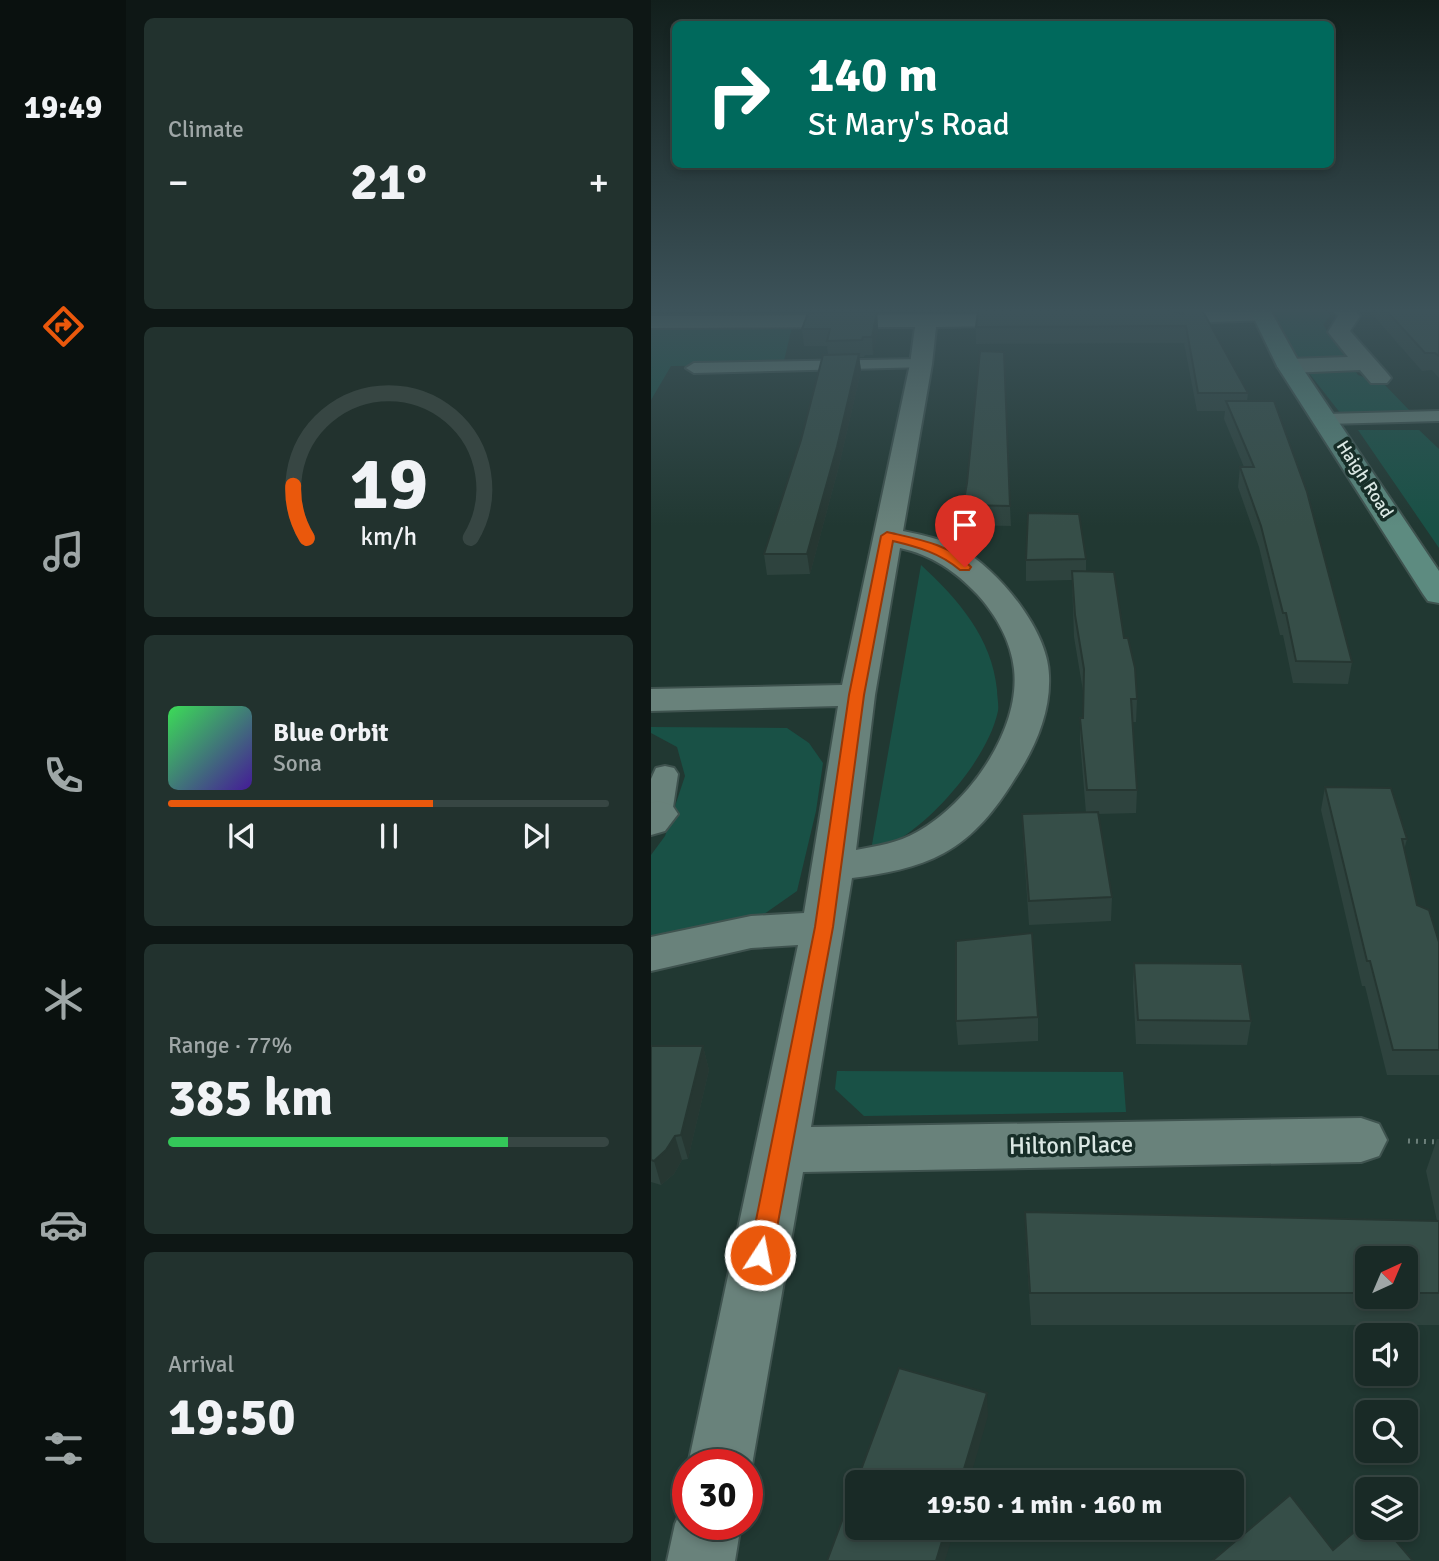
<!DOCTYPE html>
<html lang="en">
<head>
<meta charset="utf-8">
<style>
  :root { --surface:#192a26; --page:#22322e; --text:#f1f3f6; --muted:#9fa7a7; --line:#374643; --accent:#ea580c }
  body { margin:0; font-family:Signika,sans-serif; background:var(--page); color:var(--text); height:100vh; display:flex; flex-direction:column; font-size:26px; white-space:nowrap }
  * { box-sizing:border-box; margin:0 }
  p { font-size:23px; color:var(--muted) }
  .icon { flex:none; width:38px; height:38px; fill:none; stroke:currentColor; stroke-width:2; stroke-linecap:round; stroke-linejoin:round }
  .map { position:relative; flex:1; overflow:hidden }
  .details { display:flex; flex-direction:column; gap:18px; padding:18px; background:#0e1715; width:525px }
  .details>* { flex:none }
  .top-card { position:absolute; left:21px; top:21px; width:662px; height:147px; border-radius:10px; box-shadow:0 4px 10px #0003,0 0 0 2px var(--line); background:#00695c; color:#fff; overflow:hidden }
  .needle { width:46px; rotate:44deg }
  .buttons { position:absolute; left:704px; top:1246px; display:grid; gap:14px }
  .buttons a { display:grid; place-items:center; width:63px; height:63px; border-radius:10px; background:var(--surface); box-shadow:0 4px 10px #0003,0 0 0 2px var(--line); font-size:35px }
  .speed { position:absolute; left:21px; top:1449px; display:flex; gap:14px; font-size:35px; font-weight:700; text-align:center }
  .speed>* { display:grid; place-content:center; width:91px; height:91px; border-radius:50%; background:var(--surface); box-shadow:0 4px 10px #0003,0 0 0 2px var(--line); line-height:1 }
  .speed .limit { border:10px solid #d22; background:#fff; color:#111 }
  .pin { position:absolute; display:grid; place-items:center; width:60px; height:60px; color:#fff; margin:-72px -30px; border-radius:50% 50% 50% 0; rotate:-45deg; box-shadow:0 0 7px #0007 }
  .pin .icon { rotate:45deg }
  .me { position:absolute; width:77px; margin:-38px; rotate:11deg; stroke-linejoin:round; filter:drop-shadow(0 0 5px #0008) }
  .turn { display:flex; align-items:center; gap:24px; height:147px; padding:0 21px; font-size:32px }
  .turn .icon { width:91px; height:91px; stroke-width:2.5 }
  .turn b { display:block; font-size:49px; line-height:60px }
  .big { font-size:52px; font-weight:700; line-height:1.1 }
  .details .card { flex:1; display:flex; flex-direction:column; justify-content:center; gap:10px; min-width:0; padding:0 24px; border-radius:10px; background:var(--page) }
  .details .dial { align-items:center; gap:0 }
  .dial svg { height:182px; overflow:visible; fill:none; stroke:var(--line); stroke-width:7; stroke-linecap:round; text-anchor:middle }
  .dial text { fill:var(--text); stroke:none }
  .song { display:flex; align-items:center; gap:21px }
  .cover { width:84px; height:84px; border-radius:10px; background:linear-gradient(135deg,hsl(130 70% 55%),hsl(260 70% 35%)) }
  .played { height:7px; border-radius:4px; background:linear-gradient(90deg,var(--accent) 60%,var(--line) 60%) }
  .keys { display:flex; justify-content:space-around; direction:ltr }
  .heat { display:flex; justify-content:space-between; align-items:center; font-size:38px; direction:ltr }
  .charge { height:10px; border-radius:5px; background:linear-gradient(90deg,#34c759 77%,var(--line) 0) }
  .trip { position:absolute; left:194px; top:1470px; width:399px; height:70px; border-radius:10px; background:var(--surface); box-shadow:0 4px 10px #0003,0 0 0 2px var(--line); font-weight:700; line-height:70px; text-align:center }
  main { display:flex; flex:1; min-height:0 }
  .menu { display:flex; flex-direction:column; width:126px; justify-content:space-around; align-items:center; background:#0a110f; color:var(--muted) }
  .menu .icon { width:49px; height:49px }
  .menu .selected { color:var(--accent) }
  .menu b { font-size:32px; color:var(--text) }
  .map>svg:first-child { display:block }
  .green { fill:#195146 }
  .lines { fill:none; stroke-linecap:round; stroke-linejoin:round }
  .lane-casing { stroke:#3f534f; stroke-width:4 }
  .street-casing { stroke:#3f534f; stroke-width:4 }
  .secondary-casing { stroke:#3f534f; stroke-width:4 }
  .path { stroke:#6c7f7a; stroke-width:5; stroke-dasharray:2 6; stroke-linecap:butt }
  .lane { fill:#69827b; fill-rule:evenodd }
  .street { fill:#69827b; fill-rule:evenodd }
  .secondary { fill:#5d8b80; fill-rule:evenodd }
  .wall { fill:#2e433e; fill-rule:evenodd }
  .shaded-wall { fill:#263732 }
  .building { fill:#364e48; stroke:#263732; stroke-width:2 }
  .route { fill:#ea580c; stroke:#983908; stroke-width:2 }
  .labels { text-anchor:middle; stroke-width:7; stroke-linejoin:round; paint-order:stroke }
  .far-street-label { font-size:18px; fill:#dbe8e4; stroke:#172e28 }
  .near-street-label { font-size:24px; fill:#dbe8e4; stroke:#172e28 }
</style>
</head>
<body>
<main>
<nav class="menu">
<b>19:49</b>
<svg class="icon selected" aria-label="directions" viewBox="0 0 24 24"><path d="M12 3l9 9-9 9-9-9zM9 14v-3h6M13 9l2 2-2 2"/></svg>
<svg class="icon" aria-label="music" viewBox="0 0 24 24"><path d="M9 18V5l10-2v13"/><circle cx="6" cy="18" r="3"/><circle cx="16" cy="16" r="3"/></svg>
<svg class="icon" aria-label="phone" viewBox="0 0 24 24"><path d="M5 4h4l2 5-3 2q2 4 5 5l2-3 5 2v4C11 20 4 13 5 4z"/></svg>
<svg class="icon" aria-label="climate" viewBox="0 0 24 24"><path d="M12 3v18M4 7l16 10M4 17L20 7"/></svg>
<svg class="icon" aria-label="car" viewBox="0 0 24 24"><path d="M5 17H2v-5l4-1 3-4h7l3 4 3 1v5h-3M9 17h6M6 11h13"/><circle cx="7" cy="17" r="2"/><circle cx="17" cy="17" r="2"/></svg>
<svg class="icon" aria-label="filters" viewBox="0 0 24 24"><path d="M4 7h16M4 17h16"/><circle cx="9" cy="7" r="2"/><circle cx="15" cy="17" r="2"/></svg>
</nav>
<section class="details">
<div class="card"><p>Climate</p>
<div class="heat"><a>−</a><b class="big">21°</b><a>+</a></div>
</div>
<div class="card dial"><svg viewBox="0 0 100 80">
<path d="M14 69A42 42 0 1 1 86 69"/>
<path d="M14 69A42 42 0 0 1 8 46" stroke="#ea580c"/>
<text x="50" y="56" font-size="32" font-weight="700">19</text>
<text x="50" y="72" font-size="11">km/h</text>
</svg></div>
<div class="card">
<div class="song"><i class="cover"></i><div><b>Blue Orbit</b><p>Sona</p></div></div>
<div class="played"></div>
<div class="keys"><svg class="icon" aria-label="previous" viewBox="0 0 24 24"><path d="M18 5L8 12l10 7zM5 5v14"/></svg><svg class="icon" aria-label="pause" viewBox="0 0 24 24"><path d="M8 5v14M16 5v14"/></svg><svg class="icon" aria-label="next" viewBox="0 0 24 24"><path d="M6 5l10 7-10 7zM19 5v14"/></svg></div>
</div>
<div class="card"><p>Range · 77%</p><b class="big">385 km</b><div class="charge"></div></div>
<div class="card"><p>Arrival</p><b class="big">19:50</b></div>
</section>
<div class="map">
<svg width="788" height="1561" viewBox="0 0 788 1561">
  <rect width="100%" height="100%" fill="#213832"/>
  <g class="green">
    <polygon points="621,308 673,308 679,316 672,325 707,375 733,384 758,410 690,414 647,359"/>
    <polygon points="141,327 132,365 20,366 0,400 0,329"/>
    <polygon points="707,430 768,430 788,449 788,548"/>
    <path d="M270 565C307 599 341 638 346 690 346 696 348 705 347 711 338 754 292 809 256 834 245 842 232 849 219 856Z"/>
    <polygon points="0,727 136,728 158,743 172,763 165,811 146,891 109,917 0,938 0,855 14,836 34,776 26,747 0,733"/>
    <polygon points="186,1071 472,1072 475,1112 213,1116 184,1089"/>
  </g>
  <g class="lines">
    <defs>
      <g id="lane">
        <polygon points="270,359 278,364 276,367 43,373 35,368 43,363"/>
        <polygon points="788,411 788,421 675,424 666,419 675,414"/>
        <polygon points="14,766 23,768 27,774 21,814 17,820 7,823 0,821 0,779 5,768"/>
      </g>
      <g id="street">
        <polygon points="681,308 702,308 709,316 699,331 736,373 740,378 736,383 720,383 709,370 638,373 630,371 626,366 630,361 638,359 697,357 677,332 687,316"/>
        <polygon points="611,310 618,312 622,316 618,320 505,324 497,323 494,318 497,313 505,312"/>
        <path d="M378 314 386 315 389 320 386 325 285 327 281 364 252 531C271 535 291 539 308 548 347 569 397 630 398 675 400 713 383 750 363 780 345 809 324 836 293 853 266 868 232 874 201 878L160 1127 710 1118 728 1124 736 1140 728 1156 710 1162 152 1172 101 1465 96 1477V1465H37L147 945 100 948 0 971V937L100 916 153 913 187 706 0 711V689L191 685 259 364 264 327 0 328V316ZM249 548C281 555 304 571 326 594 345 615 360 641 363 669 370 730 317 804 266 832 247 843 226 846 205 850L224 695Z"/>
        <polygon points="7,801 21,805 27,814 14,831 0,835 0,803"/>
        <polygon points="37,1499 37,1524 90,1524 84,1561 16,1561 24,1524 34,1501"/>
      </g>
      <polygon id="secondary" points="598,308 618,308 650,366 788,571 788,603 777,601 772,594 626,366"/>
    </defs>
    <use href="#lane" class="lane-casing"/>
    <use href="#street" class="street-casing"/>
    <use href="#secondary" class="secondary-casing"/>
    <polyline class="path" points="757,1141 788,1142"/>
    <use href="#lane" class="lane"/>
    <use href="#street" class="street"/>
    <use href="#secondary" class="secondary"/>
  </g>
  <g class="wall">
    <polygon points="0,308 27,308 18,313 0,314"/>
    <polygon points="165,308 231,308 231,311 166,312"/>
    <polygon points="329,308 477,308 473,309 531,314 531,308 597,393 596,401 701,662 697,684 642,683 632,635 629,635 608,547 587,487 589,467 593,467 573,419 574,411 546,411 533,343 325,344 325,327 467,309 329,310"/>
    <polygon points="716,308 788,308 788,378 781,370 771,371"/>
    <polygon points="226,312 227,329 222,355 214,355 213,357 208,357 210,371 188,466 159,574 116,575 113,554 177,355 176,346 153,346 151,329"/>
    <polygon points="312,505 359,506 360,526 313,525"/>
    <polygon points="435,559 435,571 473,638 486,699 485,722 482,722 486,790 485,813 447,814 461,897 460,921 378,925 372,838 371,814 435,813 429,741 429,718 432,718 432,691 423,637 421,580 375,581 375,560"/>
    <polygon points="674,787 756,839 753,850 766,905 788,942 788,1075 736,1075 714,986 711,986 670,810"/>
    <polygon points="483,963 600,1021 596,1045 485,1044 482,987"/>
    <polygon points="387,1017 387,1041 307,1045 305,1021"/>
    <polygon points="0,1046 52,1046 58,1070 37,1159 31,1160 23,1174 10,1185 0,1182"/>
    <path d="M786 1139H788V1325H380L375 1245 374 1212 786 1221 775 1171ZM716 1258H754V1297H716Z"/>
  </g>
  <g class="shaded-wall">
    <polygon points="17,308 27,308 18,313"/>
    <polygon points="226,312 227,329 222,355 221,337"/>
    <polygon points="208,354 210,371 188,466 159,574 156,554"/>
    <polygon points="52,1046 58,1070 37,1159 30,1135"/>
    <polygon points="24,1136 31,1160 23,1174 10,1185 3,1161"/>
    <polygon points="336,1393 337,1416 318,1482 309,1482"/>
    <polygon points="295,1528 304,1528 294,1561 285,1561"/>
  </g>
  <g class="building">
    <polygon points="511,308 532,314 531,308 550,308 597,393 547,393 535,326 325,327 327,311"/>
    <polygon points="733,308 788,308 788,356 784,353 774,353"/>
    <polygon points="226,312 221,337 212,337 211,340 176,341 179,329 151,329 157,313"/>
    <polygon points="329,351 353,352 359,506 312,505 316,483"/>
    <polygon points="208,354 186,447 156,554 113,554 150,440 172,355"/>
    <polygon points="575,401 623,401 656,492 701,662 645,661 635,613 632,613 610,526 589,467 603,467"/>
    <polygon points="377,513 428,514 435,559 375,560"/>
    <polygon points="421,571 463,572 473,638 477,638 484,668 486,699 480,699 486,790 436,790 429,718 432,718 433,669 424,615"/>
    <polygon points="674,787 740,788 756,839 751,839 766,905 778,910 788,942 788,1050 742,1050 719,961 716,961"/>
    <polygon points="447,812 461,897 378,901 371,814"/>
    <polygon points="381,933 387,1017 305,1021 305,941"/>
    <polygon points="483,963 591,964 600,1021 487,1020"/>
    <polygon points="0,1046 52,1046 30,1135 24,1136 15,1150 3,1161 0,1160"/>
    <polygon points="374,1212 788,1221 788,1293 754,1293 754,1258 716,1258 716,1293 379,1293"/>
    <polygon points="248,1368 336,1393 309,1482 206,1482 206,1528 295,1528 285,1561 176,1561"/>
    <polygon points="639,1495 682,1550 716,1521 716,1528 734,1528 762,1561 561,1561"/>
  </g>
  <linearGradient id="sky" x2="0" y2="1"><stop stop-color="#121f1c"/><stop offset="0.59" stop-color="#3d535a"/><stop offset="1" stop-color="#3d535a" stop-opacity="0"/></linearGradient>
  <rect width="788" height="526" fill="url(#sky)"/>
  <path class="route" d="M236 532C266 539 299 544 320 567L318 570H309C289 553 267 547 242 541L213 695 182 927 121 1255 118 1262 109 1266 101 1262 98 1255 164 927 198 695 230 536Z"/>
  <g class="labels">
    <g class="far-street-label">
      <text transform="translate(714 479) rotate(57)" y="6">Haigh Road</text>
    </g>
    <g class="near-street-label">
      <text transform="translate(420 1145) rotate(-1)" y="8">Hilton Place</text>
    </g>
  </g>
</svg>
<div class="buttons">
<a><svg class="needle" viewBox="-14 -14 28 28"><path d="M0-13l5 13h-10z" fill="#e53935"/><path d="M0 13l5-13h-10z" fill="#9fa7a7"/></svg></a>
<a><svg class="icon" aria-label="sound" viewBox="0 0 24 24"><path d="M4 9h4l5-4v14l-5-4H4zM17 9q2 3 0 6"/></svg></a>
<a><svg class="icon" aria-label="search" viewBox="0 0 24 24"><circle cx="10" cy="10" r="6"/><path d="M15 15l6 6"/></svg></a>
<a><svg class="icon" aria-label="layers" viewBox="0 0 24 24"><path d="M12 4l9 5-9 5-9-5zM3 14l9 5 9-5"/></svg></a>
</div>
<div class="speed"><div class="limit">30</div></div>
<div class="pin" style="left:314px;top:567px;background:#d93025"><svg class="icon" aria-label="arrive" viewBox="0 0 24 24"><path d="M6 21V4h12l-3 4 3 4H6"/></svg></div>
<svg class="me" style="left:109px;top:1255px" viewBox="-20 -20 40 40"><circle r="17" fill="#ea580c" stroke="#fff" stroke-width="3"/><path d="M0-11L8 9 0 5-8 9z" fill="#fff"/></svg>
<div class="trip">19:50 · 1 min · 160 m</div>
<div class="top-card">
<div class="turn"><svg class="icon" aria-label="right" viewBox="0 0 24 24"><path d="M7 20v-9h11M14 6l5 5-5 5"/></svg><div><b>140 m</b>St Mary's Road</div></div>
</div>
</div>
</main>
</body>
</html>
